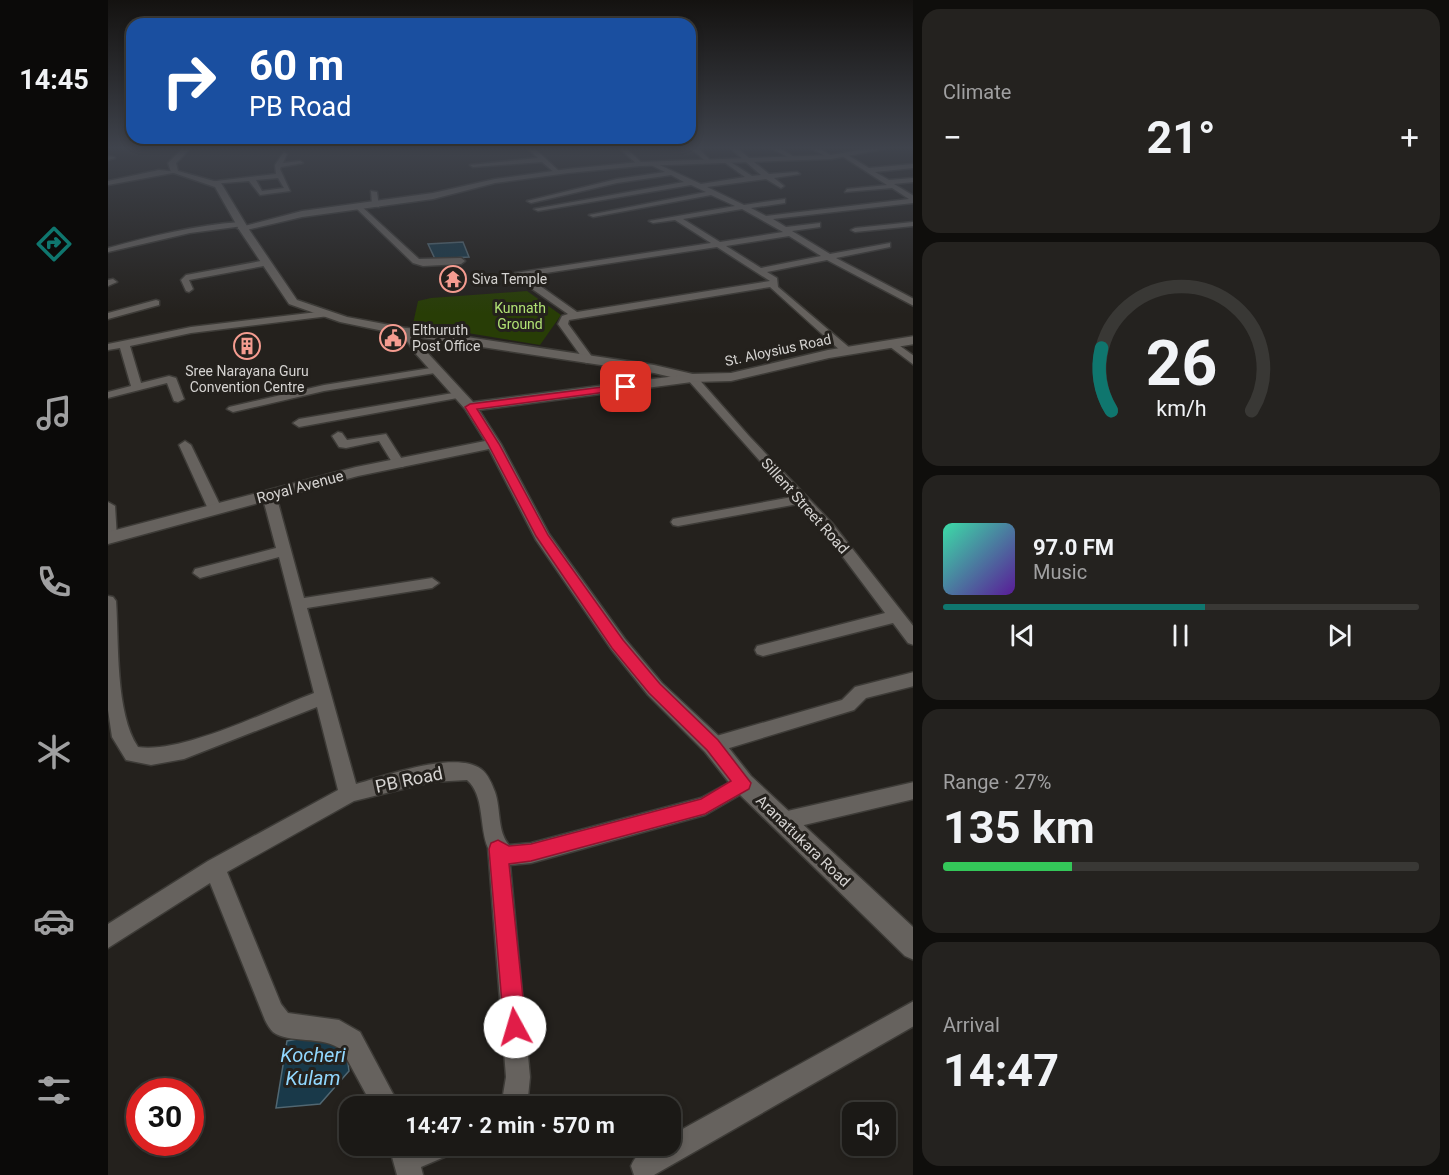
<!DOCTYPE html>
<html lang="en">
<head>
<meta charset="utf-8">
<style>
  :root { --surface:#1b1916; --page:#24221f; --text:#f1f3f6; --muted:#a0a0a1; --line:#393835; --accent:#0f766e }
  body { margin:0; font-family:Roboto,sans-serif; background:var(--page); color:var(--text); height:100vh; display:flex; flex-direction:column; font-size:22px; white-space:nowrap }
  * { box-sizing:border-box; margin:0 }
  p { font-size:20px; color:var(--muted) }
  .icon { flex:none; width:33px; height:33px; fill:none; stroke:currentColor; stroke-width:2; stroke-linecap:round; stroke-linejoin:round }
  .map { position:relative; flex:1; overflow:hidden }
  .details { display:flex; flex-direction:column; gap:9px; padding:9px; background:#0f0e0c; width:536px }
  .details>* { flex:none }
  .hud { position:absolute; left:18px; top:18px; width:570px; height:126px; border-radius:18px; box-shadow:0 3px 9px #0003,0 0 0 2px var(--line); background:#1a4fa0; color:#fff; overflow:hidden }
  .fabs { position:absolute; left:734px; top:1102px; display:grid; gap:12px }
  .fabs a { display:grid; place-items:center; width:54px; height:54px; border-radius:12px; background:var(--surface); box-shadow:0 3px 9px #0003,0 0 0 2px var(--line); font-size:30px }
  .speed { position:absolute; left:18px; top:1078px; display:flex; gap:12px; font-size:30px; font-weight:700; text-align:center }
  .speed>* { display:grid; place-content:center; width:78px; height:78px; border-radius:50%; background:var(--surface); box-shadow:0 3px 9px #0003,0 0 0 2px var(--line); line-height:1 }
  .speed .limit { border:9px solid #d22; background:#fff; color:#111 }
  .pin { position:absolute; display:grid; place-items:center; width:51px; height:51px; color:#fff; margin:-26px; border-radius:12px; box-shadow:0 3px 9px #0006 }
  .me { position:absolute; width:66px; margin:-33px; rotate:354deg; stroke-linejoin:round; filter:drop-shadow(0 0 4px #0008) }
  .turn { display:flex; align-items:center; gap:21px; height:126px; padding:0 24px; font-size:27px }
  .turn .icon { width:78px; height:78px; stroke-width:2.5 }
  .turn b { display:block; font-size:42px; line-height:51px }
  .big { font-size:45px; font-weight:700; line-height:1.1 }
  .details .widget { flex:1; display:flex; flex-direction:column; justify-content:center; gap:9px; min-width:0; padding:0 21px; border-radius:18px; background:var(--page) }
  .details .dial { align-items:center; gap:0 }
  .dial svg { height:156px; overflow:visible; fill:none; stroke:var(--line); stroke-width:7; stroke-linecap:round; text-anchor:middle }
  .dial text { fill:var(--text); stroke:none }
  .song { display:flex; align-items:center; gap:18px }
  .cover { width:72px; height:72px; border-radius:9px; background:linear-gradient(135deg,hsl(160 70% 55%),hsl(270 70% 35%)) }
  .played { height:6px; border-radius:3px; background:linear-gradient(90deg,var(--accent) 55%,var(--line) 55%) }
  .keys { display:flex; justify-content:space-around; direction:ltr }
  .heat { display:flex; justify-content:space-between; align-items:center; font-size:33px; direction:ltr }
  .charge { height:9px; border-radius:4px; background:linear-gradient(90deg,#34c759 27%,var(--line) 0) }
  .trip { position:absolute; left:231px; top:1096px; width:342px; height:60px; border-radius:18px; background:var(--surface); box-shadow:0 3px 9px #0003,0 0 0 2px var(--line); font-weight:700; line-height:60px; text-align:center }
  main { display:flex; flex:1; min-height:0 }
  .tabs { display:flex; flex-direction:column; width:108px; justify-content:space-around; align-items:center; background:#0b0a09; color:var(--muted) }
  .tabs .icon { width:42px; height:42px }
  .tabs .active { color:var(--accent) }
  .tabs b { font-size:27px; color:var(--text) }
  .map>svg:first-child { display:block }
  .green { fill:#283d06 }
  .water { fill:#193949; stroke:#516772; stroke-width:1.5 }
  .lines { fill:none; stroke-linecap:round; stroke-linejoin:round }
  .minor-casing { stroke:#3d3b37; stroke-width:3 }
  .tertiary-casing { stroke:#3d3b37; stroke-width:3 }
  .secondary-casing { stroke:#3d3b37; stroke-width:3 }
  .minor { fill:#66625e; fill-rule:evenodd }
  .tertiary { fill:#66625e; fill-rule:evenodd }
  .secondary { fill:#66625e; fill-rule:evenodd }
  .route { fill:#e11d48; stroke:#92132f; stroke-width:1.5 }
  .labels { text-anchor:middle; stroke-width:6; stroke-linejoin:round; paint-order:stroke }
  .far-poi-label { font-size:14px; fill:#d5d3d1; stroke:#24211d; text-anchor:start }
  .far-park-label { font-size:14px; fill:#b1e274; stroke:#24211d }
  .far-street-label { font-size:14px; fill:#d5d3d1; stroke:#24211d }
  .street-label { font-size:15px; fill:#d5d3d1; stroke:#24211d }
  .near-street-label { font-size:18px; fill:#d5d3d1; stroke:#24211d }
  .near-water-label { font-size:20px; font-style:italic; fill:#91d7fe; stroke:#24211d }
</style>
</head>
<body>
<main>
<nav class="tabs">
<b>14:45</b>
<svg class="icon active" aria-label="directions" viewBox="0 0 24 24"><path d="M12 3l9 9-9 9-9-9zM9 14v-3h6M13 9l2 2-2 2"/></svg>
<svg class="icon" aria-label="music" viewBox="0 0 24 24"><path d="M9 18V5l10-2v13"/><circle cx="6" cy="18" r="3"/><circle cx="16" cy="16" r="3"/></svg>
<svg class="icon" aria-label="phone" viewBox="0 0 24 24"><path d="M5 4h4l2 5-3 2q2 4 5 5l2-3 5 2v4C11 20 4 13 5 4z"/></svg>
<svg class="icon" aria-label="climate" viewBox="0 0 24 24"><path d="M12 3v18M4 7l16 10M4 17L20 7"/></svg>
<svg class="icon" aria-label="car" viewBox="0 0 24 24"><path d="M5 17H2v-5l4-1 3-4h7l3 4 3 1v5h-3M9 17h6M6 11h13"/><circle cx="7" cy="17" r="2"/><circle cx="17" cy="17" r="2"/></svg>
<svg class="icon" aria-label="filters" viewBox="0 0 24 24"><path d="M4 7h16M4 17h16"/><circle cx="9" cy="7" r="2"/><circle cx="15" cy="17" r="2"/></svg>
</nav>
<div class="map">
<svg width="806" height="1175" viewBox="0 0 806 1175">
  <rect width="100%" height="100%" fill="#24211d"/>
  <polygon class="green" points="419,291 453,315 432,345 305,324 310,301 323,298"/>
  <g class="water">
    <polygon points="355,242 361,257 327,259 320,244"/>
    <polygon points="210,1035 237,1040 241,1071 212,1104 168,1108 179,1041"/>
  </g>
  <g class="lines">
    <defs>
      <g id="minor">
        <polygon points="420,149 427,149 451,171 451,173 447,173 434,162 365,167 362,165 430,158"/>
        <polygon points="512,149 519,149 535,164 530,165"/>
        <polygon points="584,149 591,149 603,161 598,162"/>
        <path d="M623 149H630L661 174 689 172 692 174 666 178 676 186 673 188 658 179 599 187 636 205 677 199V203L643 208 658 216 801 199 784 188 737 192 739 189 779 185 734 156V154H738L761 168 806 164V168L767 172 781 180 806 178V182L786 184 806 196V203L665 219 678 227 712 223V227L684 231 722 254 782 243V247L728 258 806 299V306L719 260 659 272 669 278 670 287 743 349V353H735L662 287 461 320 460 324 487 361 478 363 450 324 454 316 460 314 407 277V273L603 243 567 220 545 223 541 221 627 206 603 195 485 217 481 215 598 192 583 185 430 211 426 209 576 182 563 175 509 183 423 203 419 201 509 179 557 172 543 165 545 162 593 184 637 177 616 162 618 159 644 176 653 175ZM634 209 675 232 612 242 575 219ZM681 236 713 256 653 268 618 246ZM609 247 662 281 469 312 418 276Z"/>
        <polygon points="665,149 673,149 688,158 683,159"/>
        <polygon points="704,149 712,149 726,157 721,158"/>
        <path d="M176 152 179 154 175 163 192 161 195 163 173 167 172 169 182 191 152 195 141 181 103 184 100 182 168 174 167 165ZM170 178 176 188 154 191 148 180Z"/>
        <polygon points="0,156 6,157 7,158 0,160"/>
        <polygon points="51,170 70,172 0,185 0,181"/>
        <polygon points="263,191 269,192 271,207 264,205"/>
        <polygon points="252,205 311,259 353,258 357,261 353,264 315,266 305,263 249,209"/>
        <path d="M132 222 136 224 135 226 82 233 0 252V248C44 236 87 225 132 222Z"/>
        <polygon points="806,222 806,226 747,232 743,230 747,228"/>
        <polygon points="158,260 162,263 161,265 81,280 85,289 81,292 78,291 73,280 78,275"/>
        <polygon points="0,280 5,279 9,282 0,286"/>
        <polygon points="48,300 51,301 51,305 0,319 0,313"/>
        <polygon points="218,311 221,312 221,316 83,333 22,346 33,383 61,376 68,378 76,399 70,402 66,401 59,383 0,398 0,392 23,386 12,348 0,350 0,344 83,327"/>
        <polygon points="785,341 806,356 806,365 781,346 780,344"/>
        <polygon points="329,367 334,370 333,372 216,391 125,412 119,409 121,407 216,385"/>
        <polygon points="584,375 588,376 641,436 724,523 806,627 806,645 800,643 785,623 655,656 649,654 647,650 649,646 777,613 714,529 690,504 570,526 565,525 563,522 565,519 570,518 684,497 580,380 579,378"/>
        <polygon points="351,392 355,393 355,397 191,427 185,423 191,419"/>
        <polygon points="230,432 234,433 239,440 278,434 297,464 295,467 287,467 271,441 238,448 231,447 224,436"/>
        <polygon points="77,441 83,445 114,509 112,512 102,512 100,509 71,445"/>
        <path d="M161 491 168 495 196 598 324 578 331 583 324 588 199 608 248 784C277 776 347 750 373 769 380 774 384 784 387 792 393 809 389 831 401 845L423 843 593 798 635 775 642 777 644 783 642 789 597 815 423 863 402 865 422 1077 419 1107H393L398 1077 380 848C371 828 377 795 359 780L323 782 246 801 119 872 173 1004 180 1013 231 1020 252 1032 292 1107H265L234 1050C215 1035 180 1044 165 1032 162 1029 159 1024 157 1020L102 883 0 948V924L100 861 230 790 209 707 76 759 43 765 18 760 4 737 0 710V596L5 597 8 601C11 642 7 713 30 747 73 754 162 710 206 693L171 557 92 578 85 573 87 569 168 548 154 495Z"/>
        <polygon points="0,502 7,506 9,538 2,543 0,542"/>
        <polygon points="806,672 806,686 758,698 746,710 605,753 599,751 596,745 599,739 605,737 734,700 747,687"/>
        <polygon points="806,782 806,799 675,830 668,827 665,821 668,815 675,812"/>
        <path d="M806 1001V1026L546 1175H526L523 1166C530 1149 545 1146 562 1146V1136Z"/>
        <polygon points="281,1146 345,1146 341,1155 313,1167 315,1175 289,1175"/>
      </g>
      <g id="tertiary">
        <polygon points="757,149 776,149 723,159 532,166 460,173 387,183 325,199 194,217 134,231 129,228 194,211 325,193 387,179 460,169 532,162 723,155"/>
        <polygon points="299,328 546,365 589,375 590,378 584,382 546,373 295,335 295,329"/>
      </g>
      <polygon id="secondary" points="74,149 82,149 68,163 70,171 113,183 142,231 189,300 239,317 303,329 315,348 365,402 584,374 623,373 720,350 806,336 806,344 721,358 623,381 584,382 371,410 393,444 441,534 517,639 554,683 613,738 643,776 806,928 806,960 797,956 627,790 597,752 540,695 503,649 428,540 381,449 250,476 0,544 0,532 248,467 377,441 357,409 307,353 295,335 232,322 181,304 132,231 107,187 63,172 60,163"/>
    </defs>
    <use href="#minor" class="minor-casing"/>
    <use href="#tertiary" class="tertiary-casing"/>
    <use href="#secondary" class="secondary-casing"/>
    <use href="#minor" class="minor"/>
    <use href="#tertiary" class="tertiary"/>
    <use href="#secondary" class="secondary"/>
  </g>
  <linearGradient id="sky" x2="0" y2="1"><stop stop-color="#141210"/><stop offset="0.47" stop-color="#3f434c"/><stop offset="1" stop-color="#3f434c" stop-opacity="0"/></linearGradient>
  <rect width="806" height="314" fill="url(#sky)"/>
  <polygon class="route" points="518,384 522,387 521,389 369,409 391,444 440,535 515,640 552,684 610,740 643,783 641,789 597,814 423,861 401,864 418,1027 415,1034 407,1037 399,1034 396,1027 381,849 383,843 390,840 401,846 423,844 593,799 623,781 599,750 541,693 504,648 428,536 380,444 357,407 362,404"/>
  <defs>
    <symbol id="temple-ring" viewBox="-11 -11 22 22"><circle r="9.5" fill="#24211d" stroke="#f59c90" stroke-width="1.5"/><path d="M0-6L5-2H3V0L6.5 2.5H4V6H1.5V3h-3V6H-4V2.5H-6.5L-3 0V-2H-5Z" fill="#f59c90"/></symbol>
    <symbol id="civic-ring" viewBox="-11 -11 22 22"><circle r="9.5" fill="#24211d" stroke="#f59c90" stroke-width="1.5"/><path d="M-.6-6.5H3V-4.5H.6V-3L4-1V1h2V6H-6V1h2V-1L-.6-3ZM-1.2 2.5V6h2.4V2.5Z" fill="#f59c90"/></symbol>
    <symbol id="building-ring" viewBox="-11 -11 22 22"><circle r="9.5" fill="#24211d" stroke="#f59c90" stroke-width="1.5"/><path d="M-4-6H4V6H1V3H-1V6H-4ZM-2.5-4.3h1.7v1.8h-1.7ZM.8-4.3h1.7v1.8H.8ZM-2.5-1h1.7V.8h-1.7ZM.8-1h1.7V.8H.8Z" fill="#f59c90"/></symbol>
  </defs>
  <g fill-rule="evenodd">
    <use href="#temple-ring" x="330" y="264" width="30" height="30"/>
    <use href="#civic-ring" x="270" y="323" width="30" height="30"/>
    <use href="#building-ring" x="124" y="331" width="30" height="30"/>
  </g>
  <g class="labels">
    <g class="far-poi-label">
      <text x="364" y="284">Siva Temple</text>
      <text x="304" y="335">Elthuruth<tspan x="304" dy="16">Post Office</tspan></text>
      <text x="139" y="376" text-anchor="middle">Sree Narayana Guru<tspan x="139" dy="16">Convention Centre</tspan></text>
    </g>
    <g class="far-park-label">
      <text x="412" y="313">Kunnath<tspan x="412" dy="16">Ground</tspan></text>
    </g>
    <g class="far-street-label">
      <text transform="translate(670 350) rotate(-12)" y="5">St. Aloysius Road</text>
    </g>
    <g class="street-label">
      <text transform="translate(192 487) rotate(-15)" y="5">Royal Avenue</text>
      <text transform="translate(697 506) rotate(48)" y="5">Sillent Street Road</text>
      <text transform="translate(695 841) rotate(44)" y="5">Aranattukara Road</text>
    </g>
    <g class="near-street-label">
      <text transform="translate(301 780) rotate(-12)" y="6">PB Road</text>
    </g>
    <g class="near-water-label">
      <text x="205" y="1062">Kocheri<tspan x="205" dy="23">Kulam</tspan></text>
    </g>
  </g>
</svg>
<div class="fabs">
<a><svg class="icon" aria-label="sound" viewBox="0 0 24 24"><path d="M4 9h4l5-4v14l-5-4H4zM17 9q2 3 0 6"/></svg></a>
</div>
<div class="speed"><div class="limit">30</div></div>
<div class="pin" style="left:518px;top:387px;background:#d93025"><svg class="icon" aria-label="arrive" viewBox="0 0 24 24"><path d="M6 21V4h12l-3 4 3 4H6"/></svg></div>
<svg class="me" style="left:407px;top:1027px" viewBox="-20 -20 40 40"><circle r="19" fill="#fff"/><path d="M0-13L10 11 0 6-10 11z" fill="#e11d48"/></svg>
<div class="trip">14:47 · 2 min · 570 m</div>
<div class="hud">
<div class="turn"><svg class="icon" aria-label="right" viewBox="0 0 24 24"><path d="M7 20v-9h11M14 6l5 5-5 5"/></svg><div><b>60 m</b>PB Road</div></div>
</div>
</div>
<section class="details">
<div class="widget"><p>Climate</p>
<div class="heat"><a>−</a><b class="big">21°</b><a>+</a></div>
</div>
<div class="widget dial"><svg viewBox="0 0 100 80">
<path d="M14 69A42 42 0 1 1 86 69"/>
<path d="M14 69A42 42 0 0 1 9 37" stroke="#0f766e"/>
<text x="50" y="56" font-size="32" font-weight="700">26</text>
<text x="50" y="72" font-size="11">km/h</text>
</svg></div>
<div class="widget">
<div class="song"><i class="cover"></i><div><b>97.0 FM</b><p>Music</p></div></div>
<div class="played"></div>
<div class="keys"><svg class="icon" aria-label="previous" viewBox="0 0 24 24"><path d="M18 5L8 12l10 7zM5 5v14"/></svg><svg class="icon" aria-label="pause" viewBox="0 0 24 24"><path d="M8 5v14M16 5v14"/></svg><svg class="icon" aria-label="next" viewBox="0 0 24 24"><path d="M6 5l10 7-10 7zM19 5v14"/></svg></div>
</div>
<div class="widget"><p>Range · 27%</p><b class="big">135 km</b><div class="charge"></div></div>
<div class="widget"><p>Arrival</p><b class="big">14:47</b></div>
</section>
</main>
</body>
</html>
